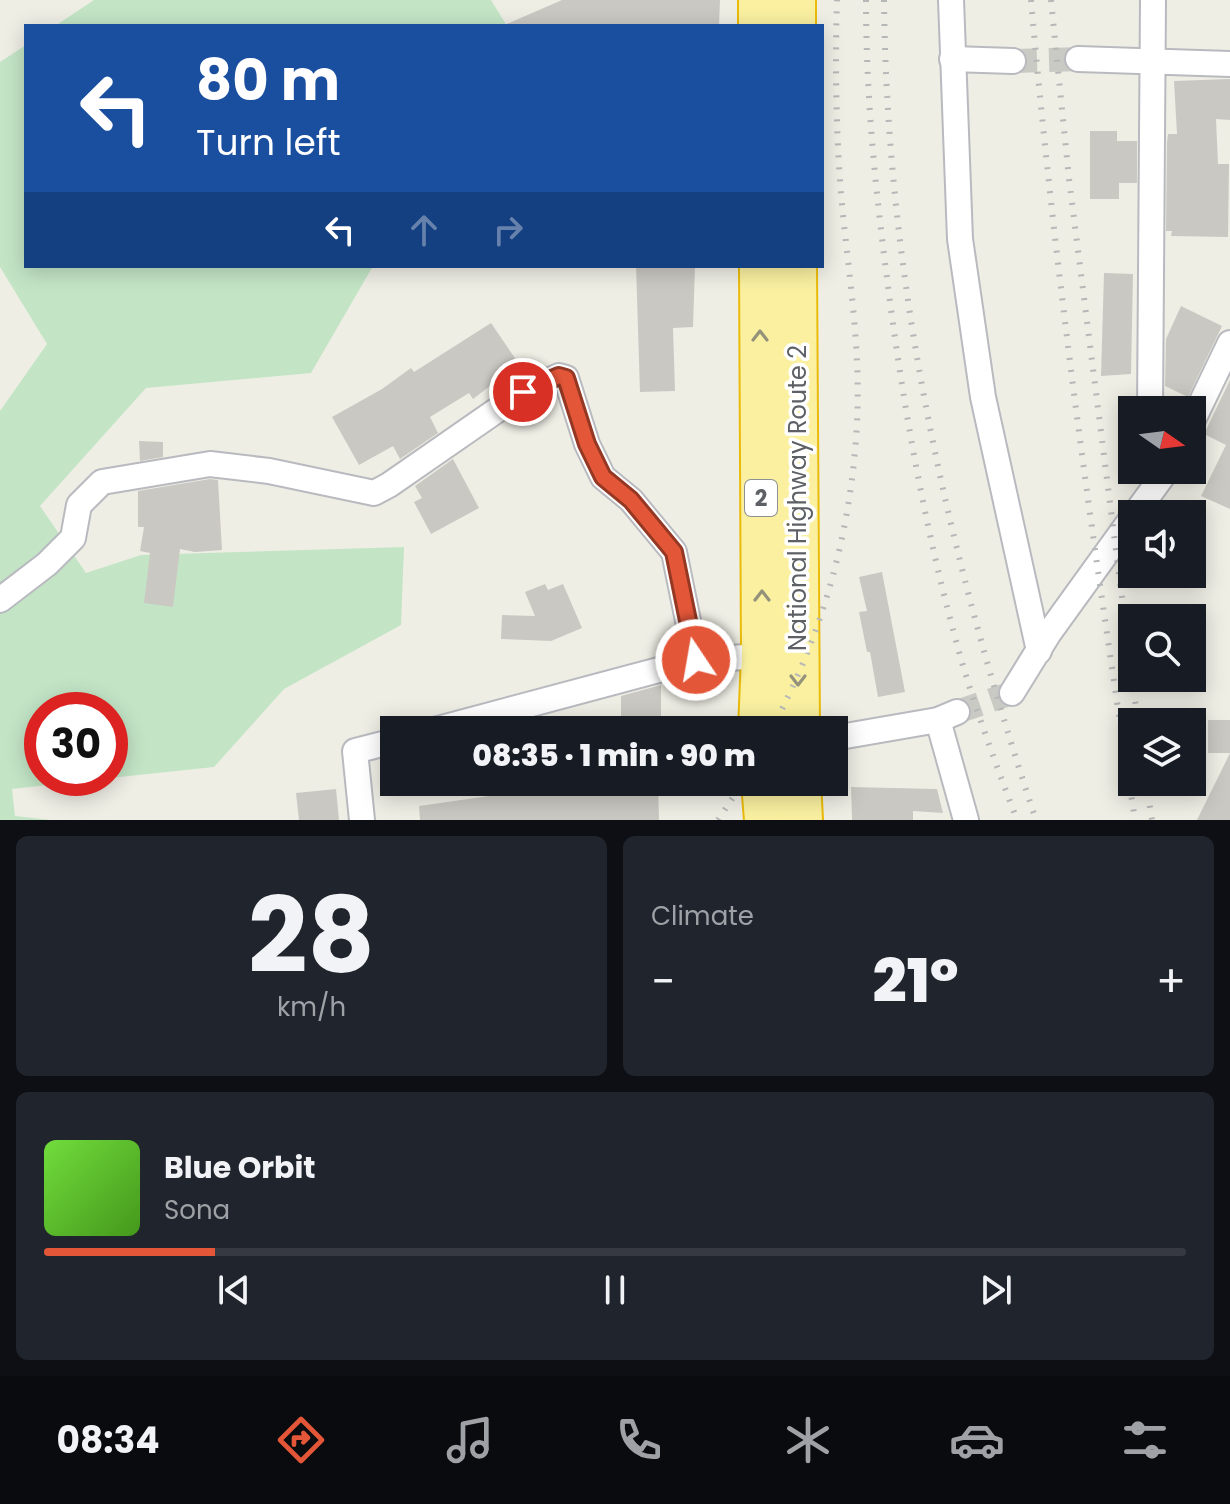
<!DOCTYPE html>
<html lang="en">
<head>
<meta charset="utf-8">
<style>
  :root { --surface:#171b24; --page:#20242c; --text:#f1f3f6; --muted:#9ea1a6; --line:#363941; --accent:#e35638 }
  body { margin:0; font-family:Poppins,sans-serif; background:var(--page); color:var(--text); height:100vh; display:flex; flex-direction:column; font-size:30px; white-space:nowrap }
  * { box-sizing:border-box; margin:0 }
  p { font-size:26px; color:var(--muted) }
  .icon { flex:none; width:44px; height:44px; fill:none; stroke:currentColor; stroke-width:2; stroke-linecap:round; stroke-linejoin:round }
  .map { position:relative; height:820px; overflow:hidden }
  .panel { display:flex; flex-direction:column; gap:16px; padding:16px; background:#0d0f14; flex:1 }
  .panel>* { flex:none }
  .guide { position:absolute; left:24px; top:24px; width:800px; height:244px; border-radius:0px; box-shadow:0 4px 20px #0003; background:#1a4fa0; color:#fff; overflow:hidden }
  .needle { width:52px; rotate:104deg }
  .tools { position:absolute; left:1118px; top:396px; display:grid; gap:16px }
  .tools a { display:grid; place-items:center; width:88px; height:88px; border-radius:0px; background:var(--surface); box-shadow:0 4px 20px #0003; font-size:40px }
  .speed { position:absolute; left:24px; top:692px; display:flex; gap:16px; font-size:40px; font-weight:700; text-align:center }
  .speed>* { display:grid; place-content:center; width:104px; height:104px; border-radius:50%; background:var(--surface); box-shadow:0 4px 20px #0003; line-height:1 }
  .speed .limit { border:12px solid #d22; background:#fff; color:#111 }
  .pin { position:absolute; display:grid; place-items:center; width:68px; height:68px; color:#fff; margin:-34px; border:4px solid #fff; border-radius:50%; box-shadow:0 2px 8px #0007 }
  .me { position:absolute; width:88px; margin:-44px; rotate:348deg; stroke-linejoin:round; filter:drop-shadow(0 0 6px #0008) }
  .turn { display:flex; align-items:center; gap:28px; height:168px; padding:0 40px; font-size:36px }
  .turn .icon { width:104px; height:104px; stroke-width:2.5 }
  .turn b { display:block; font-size:56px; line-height:68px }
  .lanes { display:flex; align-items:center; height:76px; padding:0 40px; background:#0003; justify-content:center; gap:40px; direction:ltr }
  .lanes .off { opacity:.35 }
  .big { font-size:60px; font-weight:800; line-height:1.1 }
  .panel .tile { flex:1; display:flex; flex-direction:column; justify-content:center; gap:12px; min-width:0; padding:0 28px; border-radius:12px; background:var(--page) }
  .panel .dial { align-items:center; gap:0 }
  .dial b { font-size:104px; line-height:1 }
  .song { display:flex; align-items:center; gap:24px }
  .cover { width:96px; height:96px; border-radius:12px; background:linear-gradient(135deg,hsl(100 70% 55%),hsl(100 70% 35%)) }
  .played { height:8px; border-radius:4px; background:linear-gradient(90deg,var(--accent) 15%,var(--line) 15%) }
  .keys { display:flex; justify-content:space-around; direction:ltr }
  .heat { display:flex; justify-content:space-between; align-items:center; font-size:44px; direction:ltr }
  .panel .tiles { flex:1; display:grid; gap:16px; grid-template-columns:1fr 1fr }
  .tile:last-child { grid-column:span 2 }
  .trip { position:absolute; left:380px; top:716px; width:468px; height:80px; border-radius:0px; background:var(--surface); box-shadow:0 4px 20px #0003; font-weight:800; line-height:80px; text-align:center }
  .menu { display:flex; height:128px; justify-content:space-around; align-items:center; background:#090b0e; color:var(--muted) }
  .menu .icon { width:56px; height:56px }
  .menu .active { color:var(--accent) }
  .menu b { font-size:36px; color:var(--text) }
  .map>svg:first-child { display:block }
  .green { fill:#c3e5c6 }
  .building { fill:#cac8c2 }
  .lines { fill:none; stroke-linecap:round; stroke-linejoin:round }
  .minor-tunnel { stroke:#cacac5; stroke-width:24; stroke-dasharray:24 12; stroke-linecap:butt }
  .minor-casing { stroke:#b8babf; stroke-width:28 }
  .trunk-casing { stroke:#ebbb09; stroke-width:44 }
  .minor { stroke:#fff; stroke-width:24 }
  .trunk { stroke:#faf0a0; stroke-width:40 }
  .rail { stroke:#b6b7b7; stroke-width:6; stroke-dasharray:2 10; stroke-linecap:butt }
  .oneway { stroke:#94927a }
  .route-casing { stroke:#943824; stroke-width:20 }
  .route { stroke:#e35638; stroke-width:14 }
  .labels { text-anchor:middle; stroke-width:7; stroke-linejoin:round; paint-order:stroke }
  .shield { fill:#fff; stroke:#8e9093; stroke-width:2 }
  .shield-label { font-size:22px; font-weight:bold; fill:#5d6065 }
  .street-label { font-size:24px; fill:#5d6065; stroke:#fff }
</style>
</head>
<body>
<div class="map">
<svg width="1230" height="820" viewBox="0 0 1230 820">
  <rect width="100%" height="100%" fill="#efeee5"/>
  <g class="green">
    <polygon points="94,0 491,0 507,26 55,26"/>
    <polygon points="26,45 26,266 373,266 311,373 146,388 40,506 86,573 141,555 404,547 401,625 284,689 214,767 110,778 110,710 42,710 42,778 110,778 12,789 15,816 51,820 0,820 0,411 47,344 0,267 0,62"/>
  </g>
  <g class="building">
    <polygon points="562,0 720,0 719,25 502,26"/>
    <polygon points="1230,79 1230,120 1216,119 1218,164 1229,164 1228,237 1171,236 1172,231 1166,231 1167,142 1168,134 1177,134 1174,81"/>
    <polygon points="1090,131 1117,131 1117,141 1137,141 1137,183 1119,183 1119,199 1090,199"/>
    <polygon points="636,266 695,266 693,327 673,328 675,391 640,392"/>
    <polygon points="1104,273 1133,274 1131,374 1101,376"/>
    <polygon points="1181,306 1222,326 1188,397 1165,386 1166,339"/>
    <polygon points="491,323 519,364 473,399 469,393 430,417 438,433 400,459 393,446 359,465 332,417 382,389 411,368 414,372"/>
    <polygon points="1230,380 1230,509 1201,496 1226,445 1204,434"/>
    <polygon points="139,441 163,442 163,457 140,461"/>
    <polygon points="453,459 479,508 431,534 414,502 422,498 415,486"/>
    <polygon points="210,479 218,480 222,550 195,552 180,549 173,607 144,603 150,553 140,551 144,527 138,527 138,491"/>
    <polygon points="882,572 905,692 878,697 870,652 867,652 859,612 867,611 859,577"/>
    <polygon points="545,584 548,590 563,584 582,628 551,641 501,639 502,615 535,616 525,592"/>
    <polygon points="661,685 661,730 621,730 621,696"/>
    <polygon points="1208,720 1230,720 1230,820 1197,820 1230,753 1208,753"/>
    <polygon points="560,782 658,782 659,820 420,820 419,806 560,786"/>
    <polygon points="851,787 937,789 943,813 913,811 913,820 852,820"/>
    <polygon points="336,789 339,820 299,820 296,793"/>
  </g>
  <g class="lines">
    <g class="minor-tunnel">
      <polyline points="1013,61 1078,59"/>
      <polyline points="957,712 1012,693"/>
    </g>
    <defs>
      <g id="minor">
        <polyline points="951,0 960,239 983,397 1039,651"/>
        <polyline points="952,59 1013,61"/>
        <polyline points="1078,59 1230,64"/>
        <polyline points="1150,410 1153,0"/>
        <polyline points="1192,422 1230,343"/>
        <polyline points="1135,514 1167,470"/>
        <polyline points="0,600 47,564 73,538 79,505 102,482 210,464 269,471 374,493 389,485 523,392 559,376 566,378 587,444 603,477 631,500 674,552 696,660 762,656"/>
        <polyline points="1012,693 1049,633 1132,518"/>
        <polyline points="938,720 966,820"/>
        <polyline points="434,730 696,660"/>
        <polyline points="834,738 938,720 957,712"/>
        <polyline points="362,820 355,751 394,741"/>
      </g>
      <g id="trunk">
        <polyline points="759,0 759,26"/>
        <polyline points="795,0 795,26"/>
        <polyline points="796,266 799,730"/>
        <polyline points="759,730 762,656 760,266"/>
        <polyline points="762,782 765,820"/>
        <polyline points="800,782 802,820"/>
      </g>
    </defs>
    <use href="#minor" class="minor-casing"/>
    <use href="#trunk" class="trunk-casing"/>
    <use href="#minor" class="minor"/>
    <use href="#trunk" class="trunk"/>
    <g class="rail">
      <path d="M866 0C866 94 875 186 887 278 903 407 926 535 961 659 977 714 997 767 1017 820"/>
      <path d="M884 0C887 283 947 553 1036 820"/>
      <path d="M1031 0C1055 274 1093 548 1135 820"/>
      <polyline points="1051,0 1069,179 1132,677"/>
      <polyline points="1132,678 1138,722"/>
      <path d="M771 730C823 634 851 532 857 424 861 346 848 270 841 194 836 130 835 64 837 0"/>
      <polyline points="1146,782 1152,820"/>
      <polyline points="718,820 743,782"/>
    </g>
  </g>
  <defs><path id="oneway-chevron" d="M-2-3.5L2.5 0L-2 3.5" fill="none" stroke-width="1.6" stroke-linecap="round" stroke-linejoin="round" transform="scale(2)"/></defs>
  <g class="oneway">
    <use href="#oneway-chevron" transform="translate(760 336) rotate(-90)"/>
    <use href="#oneway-chevron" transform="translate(762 596) rotate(-90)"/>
    <use href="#oneway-chevron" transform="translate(798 680) rotate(90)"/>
  </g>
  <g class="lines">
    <defs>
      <polyline id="route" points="523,392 559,376 566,378 587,444 603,477 631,500 674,552 696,660"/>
    </defs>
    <use href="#route" class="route-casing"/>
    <use href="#route" class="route"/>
  </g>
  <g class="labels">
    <rect class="shield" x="745" y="480" width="32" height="36" rx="6"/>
    <g class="shield-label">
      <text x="761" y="506">2</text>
    </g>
    <g class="street-label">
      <text transform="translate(798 498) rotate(-90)" y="8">National Highway Route 2</text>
    </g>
  </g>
</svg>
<div class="tools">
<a><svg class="needle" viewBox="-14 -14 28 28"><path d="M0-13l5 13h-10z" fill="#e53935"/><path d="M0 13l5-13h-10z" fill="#9ea1a6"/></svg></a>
<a><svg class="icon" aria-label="sound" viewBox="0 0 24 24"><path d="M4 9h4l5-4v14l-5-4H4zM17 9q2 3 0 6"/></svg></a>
<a><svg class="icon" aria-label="search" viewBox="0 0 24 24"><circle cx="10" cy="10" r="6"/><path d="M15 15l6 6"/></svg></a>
<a><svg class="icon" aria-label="layers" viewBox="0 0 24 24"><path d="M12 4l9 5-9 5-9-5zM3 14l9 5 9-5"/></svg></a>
</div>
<div class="speed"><div class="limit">30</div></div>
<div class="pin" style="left:523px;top:392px;background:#d93025"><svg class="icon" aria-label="arrive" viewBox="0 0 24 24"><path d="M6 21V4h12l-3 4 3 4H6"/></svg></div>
<svg class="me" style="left:696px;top:660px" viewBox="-20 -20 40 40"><circle r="17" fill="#e35638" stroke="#fff" stroke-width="3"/><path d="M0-11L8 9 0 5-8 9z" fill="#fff"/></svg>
<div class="trip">08:35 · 1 min · 90 m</div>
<div class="guide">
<div class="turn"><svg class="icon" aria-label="left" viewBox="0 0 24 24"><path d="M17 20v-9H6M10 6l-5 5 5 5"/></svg><div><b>80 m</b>Turn left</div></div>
<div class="lanes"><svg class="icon" aria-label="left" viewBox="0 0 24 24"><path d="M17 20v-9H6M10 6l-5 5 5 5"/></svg><svg class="icon off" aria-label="ahead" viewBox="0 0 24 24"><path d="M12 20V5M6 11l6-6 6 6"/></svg><svg class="icon off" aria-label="right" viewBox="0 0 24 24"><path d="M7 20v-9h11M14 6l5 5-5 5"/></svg></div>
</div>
</div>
<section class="panel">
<div class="tiles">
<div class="tile dial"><b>28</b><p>km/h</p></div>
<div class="tile"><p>Climate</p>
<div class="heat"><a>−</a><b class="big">21°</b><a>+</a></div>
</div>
<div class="tile">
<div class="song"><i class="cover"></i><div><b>Blue Orbit</b><p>Sona</p></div></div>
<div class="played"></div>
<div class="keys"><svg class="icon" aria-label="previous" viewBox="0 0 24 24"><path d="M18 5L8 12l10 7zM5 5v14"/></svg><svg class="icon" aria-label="pause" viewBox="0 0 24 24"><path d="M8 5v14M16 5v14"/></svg><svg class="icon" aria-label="next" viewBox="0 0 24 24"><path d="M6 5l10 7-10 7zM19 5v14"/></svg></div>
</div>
</div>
</section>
<nav class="menu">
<b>08:34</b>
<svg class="icon active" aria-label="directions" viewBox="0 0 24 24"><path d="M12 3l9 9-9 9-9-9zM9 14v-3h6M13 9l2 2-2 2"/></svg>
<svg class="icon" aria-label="music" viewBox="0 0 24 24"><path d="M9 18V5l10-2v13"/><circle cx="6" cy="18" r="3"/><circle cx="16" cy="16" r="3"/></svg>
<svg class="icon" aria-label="phone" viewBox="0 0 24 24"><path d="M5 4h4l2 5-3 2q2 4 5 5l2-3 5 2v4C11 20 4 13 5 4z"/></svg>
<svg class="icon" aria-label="climate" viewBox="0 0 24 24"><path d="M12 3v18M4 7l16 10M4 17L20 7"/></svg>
<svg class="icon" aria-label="car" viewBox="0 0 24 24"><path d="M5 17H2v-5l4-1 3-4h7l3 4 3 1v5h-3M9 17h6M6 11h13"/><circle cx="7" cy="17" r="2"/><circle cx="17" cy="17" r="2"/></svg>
<svg class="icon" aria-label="filters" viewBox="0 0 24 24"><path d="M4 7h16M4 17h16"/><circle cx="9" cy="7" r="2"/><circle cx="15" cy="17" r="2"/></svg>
</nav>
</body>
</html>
